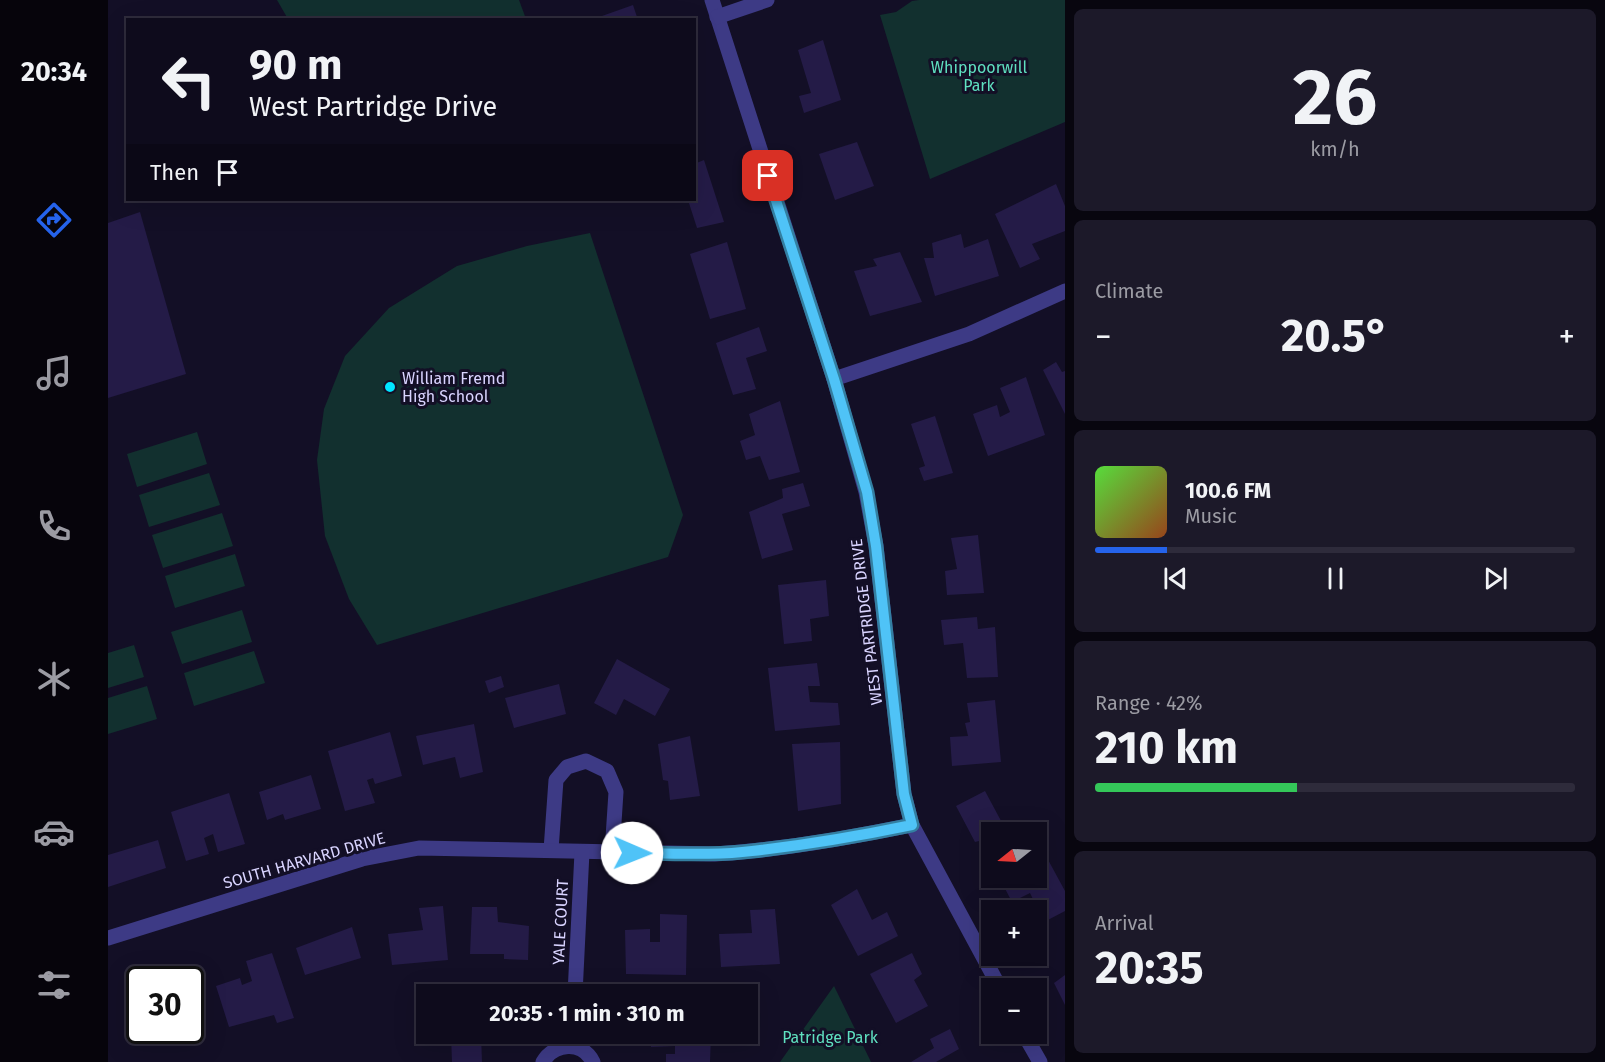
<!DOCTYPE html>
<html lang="en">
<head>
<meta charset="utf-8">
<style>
  :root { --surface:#0e0b1c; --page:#1c1929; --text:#f1f3f6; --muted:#9b9ba3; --line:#2e2b3b; --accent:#2563eb }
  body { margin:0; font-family:"Fira Sans",sans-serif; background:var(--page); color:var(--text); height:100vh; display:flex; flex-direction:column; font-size:22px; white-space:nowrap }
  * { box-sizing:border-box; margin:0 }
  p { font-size:20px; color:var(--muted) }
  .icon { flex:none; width:33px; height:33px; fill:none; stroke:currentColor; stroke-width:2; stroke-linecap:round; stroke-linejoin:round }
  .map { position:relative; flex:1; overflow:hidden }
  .side { display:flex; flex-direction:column; gap:9px; padding:9px; background:#08060f; width:540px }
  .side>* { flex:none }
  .top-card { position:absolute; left:18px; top:18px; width:570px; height:183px; border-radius:0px; box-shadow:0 6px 24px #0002,0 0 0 2px var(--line); background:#0e0b1c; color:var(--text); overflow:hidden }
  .needle { width:39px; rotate:252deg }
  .controls { position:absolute; left:873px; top:822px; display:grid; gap:12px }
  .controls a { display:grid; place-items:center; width:66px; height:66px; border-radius:0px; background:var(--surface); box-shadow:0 6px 24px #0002,0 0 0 2px var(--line); font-size:30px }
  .speed { position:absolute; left:18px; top:966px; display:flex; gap:12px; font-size:30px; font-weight:700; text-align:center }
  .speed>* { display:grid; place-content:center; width:78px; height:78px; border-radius:50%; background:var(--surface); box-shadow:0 6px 24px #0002,0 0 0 2px var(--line); line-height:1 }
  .speed .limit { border:3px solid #111; border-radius:9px; background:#fff; color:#111 }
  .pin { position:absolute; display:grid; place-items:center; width:51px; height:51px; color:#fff; margin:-26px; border-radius:12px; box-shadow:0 3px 9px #0006 }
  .me { position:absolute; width:66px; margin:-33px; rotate:91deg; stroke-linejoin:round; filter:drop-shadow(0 0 4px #0008) }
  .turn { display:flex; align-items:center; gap:21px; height:126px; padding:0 24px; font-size:27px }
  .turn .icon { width:78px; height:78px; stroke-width:2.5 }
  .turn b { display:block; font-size:42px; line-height:51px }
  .then { display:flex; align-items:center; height:57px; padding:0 24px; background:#0003; gap:12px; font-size:22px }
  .big { font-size:45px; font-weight:700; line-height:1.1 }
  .side .tile { flex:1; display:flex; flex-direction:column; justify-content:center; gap:9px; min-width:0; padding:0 21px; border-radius:9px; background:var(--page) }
  .side .dial { align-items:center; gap:0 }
  .dial b { font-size:78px; line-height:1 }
  .song { display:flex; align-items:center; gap:18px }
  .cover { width:72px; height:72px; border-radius:9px; background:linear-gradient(135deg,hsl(110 70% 55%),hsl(20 70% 35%)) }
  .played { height:6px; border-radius:3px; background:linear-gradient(90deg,var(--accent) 15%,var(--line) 15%) }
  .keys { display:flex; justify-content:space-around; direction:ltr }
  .heat { display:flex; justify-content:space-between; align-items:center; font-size:33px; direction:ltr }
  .charge { height:9px; border-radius:4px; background:linear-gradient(90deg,#34c759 42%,var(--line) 0) }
  .trip { position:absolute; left:308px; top:984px; width:342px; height:60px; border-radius:0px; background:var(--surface); box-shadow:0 6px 24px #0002,0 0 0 2px var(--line); font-weight:700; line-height:60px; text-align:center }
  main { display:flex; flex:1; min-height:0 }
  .tabs { display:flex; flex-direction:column; width:108px; justify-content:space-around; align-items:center; background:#06040b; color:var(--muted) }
  .tabs .icon { width:42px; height:42px }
  .tabs .current { color:var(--accent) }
  .tabs b { font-size:27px; color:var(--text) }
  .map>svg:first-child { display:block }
  .green { fill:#12302f }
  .building { fill:#241b47 }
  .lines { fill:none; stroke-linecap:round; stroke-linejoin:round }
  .minor { stroke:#3d3a85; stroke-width:15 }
  .route-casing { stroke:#337fa1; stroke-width:15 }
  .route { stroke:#4fc3f7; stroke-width:10 }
  .poi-dot { fill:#00e5ff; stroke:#130f26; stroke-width:2 }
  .labels { text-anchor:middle; stroke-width:6; stroke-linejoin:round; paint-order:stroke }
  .park-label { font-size:16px; fill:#5fe0c0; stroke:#130f26 }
  .poi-label { font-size:16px; fill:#d9d4ff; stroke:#130f26; text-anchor:start }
  .street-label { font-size:16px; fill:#d9d4ff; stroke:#130f26 }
</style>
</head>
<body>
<main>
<nav class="tabs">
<b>20:34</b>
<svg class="icon current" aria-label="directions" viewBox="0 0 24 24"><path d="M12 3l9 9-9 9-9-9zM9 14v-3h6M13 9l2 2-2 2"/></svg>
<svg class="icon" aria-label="music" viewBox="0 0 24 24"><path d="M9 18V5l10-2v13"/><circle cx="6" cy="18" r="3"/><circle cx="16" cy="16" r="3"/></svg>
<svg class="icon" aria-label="phone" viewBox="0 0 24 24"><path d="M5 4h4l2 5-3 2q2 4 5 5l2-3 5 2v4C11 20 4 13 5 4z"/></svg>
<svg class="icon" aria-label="climate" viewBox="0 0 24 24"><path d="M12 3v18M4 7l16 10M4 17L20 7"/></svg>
<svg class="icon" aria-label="car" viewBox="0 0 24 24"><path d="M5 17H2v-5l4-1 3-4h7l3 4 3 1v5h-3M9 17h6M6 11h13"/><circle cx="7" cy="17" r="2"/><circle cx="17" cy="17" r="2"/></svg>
<svg class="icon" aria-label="filters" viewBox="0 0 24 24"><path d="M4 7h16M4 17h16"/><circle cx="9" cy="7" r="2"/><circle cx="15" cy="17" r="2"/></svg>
</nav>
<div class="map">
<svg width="957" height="1062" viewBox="0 0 957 1062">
  <rect width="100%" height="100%" fill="#130f26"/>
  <g class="green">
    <polygon points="169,0 411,0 418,19 180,19"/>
    <polygon points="811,0 957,0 957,122 822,179 772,15 788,12 804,1"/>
    <polygon points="482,233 575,515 560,557 269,645 241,599 217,536 209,460 216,409 237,356 281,308 349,266 419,246"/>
    <polygon points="89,432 99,464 29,487 19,454"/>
    <polygon points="101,473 112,505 41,527 31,495"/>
    <polygon points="114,513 125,546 55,568 44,535"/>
    <polygon points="127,554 137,586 67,608 57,576"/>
    <polygon points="134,610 144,642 74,664 63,632"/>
    <polygon points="26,645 36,677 0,688 0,653"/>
    <polygon points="146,651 157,683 86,706 76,673"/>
    <polygon points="39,686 49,719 0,734 0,698"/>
    <polygon points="726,986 763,1062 672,1062"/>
  </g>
  <g class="building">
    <polygon points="525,5 530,20 495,20 494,16"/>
    <polygon points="715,40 733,100 696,113 691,96 703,93 690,50"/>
    <polygon points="749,142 766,186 727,200 711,154"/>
    <polygon points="596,160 616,222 589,228 580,200 586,200 586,164"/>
    <polygon points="948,184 957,206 957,231 924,244 932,259 912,268 887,214"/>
    <polygon points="32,212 78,374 0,398 0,223"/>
    <polygon points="853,234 856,248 880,239 891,276 827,296 816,258 826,258 824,243"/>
    <polygon points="619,242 638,309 602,319 582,254"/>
    <polygon points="792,252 814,302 762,316 746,271 769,266 765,259"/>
    <polygon points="651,327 659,351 638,358 648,389 625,395 608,343"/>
    <polygon points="948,362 954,372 957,371 957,414 935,370"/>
    <polygon points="918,377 937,435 880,456 865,414 889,405 892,417 902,412 892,388"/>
    <polygon points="672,401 692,472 661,480 652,456 638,460 632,441 647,435 641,414"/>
    <polygon points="827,416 845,473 816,481 811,468 817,466 803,424"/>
    <polygon points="695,483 702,506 674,514 685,550 654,559 641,512 675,498 674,489"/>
    <polygon points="870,535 876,593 839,595 837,571 849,569 843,538"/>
    <polygon points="718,580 721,616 702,619 704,641 676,644 670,585"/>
    <polygon points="869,617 870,629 887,627 890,677 859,678 855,643 836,645 833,620"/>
    <polygon points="509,659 562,689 547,716 516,699 508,715 486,703"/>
    <polygon points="709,663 712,686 700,686 702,702 730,703 732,725 667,731 660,668"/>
    <polygon points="393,676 396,687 381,693 377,681"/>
    <polygon points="451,684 458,714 406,728 397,698"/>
    <polygon points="887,700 893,762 844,766 842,737 860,736 857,723 862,722 859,703"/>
    <polygon points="366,724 375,772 352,778 347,757 315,765 308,736"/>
    <polygon points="282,732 294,776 267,784 265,778 259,780 267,803 237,811 220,751"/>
    <polygon points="582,736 592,796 562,800 560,781 555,780 550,744"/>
    <polygon points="732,742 733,804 690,811 684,744"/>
    <polygon points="203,775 213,809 177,820 175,814 159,820 151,792"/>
    <polygon points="877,791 899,832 884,832 884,856 880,858 871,841 867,842 848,806"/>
    <polygon points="121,793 137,844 110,852 105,834 96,838 101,854 78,861 63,812"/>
    <polygon points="50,840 58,868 0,887 0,855"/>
    <polygon points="938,856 957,891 957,911 936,922 922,893 904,902 892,879 928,878 928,860"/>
    <polygon points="749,889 764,920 779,912 790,936 750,956 723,905"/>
    <polygon points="335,906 340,960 284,965 280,934 315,930 311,908"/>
    <polygon points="364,907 389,907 390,922 421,926 420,960 396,959 396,954 362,954"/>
    <polygon points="667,909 672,964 613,967 611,934 644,933 642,910"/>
    <polygon points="552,914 579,915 578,975 518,974 517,930 542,929 542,942 552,942"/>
    <polygon points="244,927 253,958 197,975 188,948"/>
    <polygon points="164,953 186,1018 169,1023 166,1015 121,1027 108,986 132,978 134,985 144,981 138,961"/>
    <polygon points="804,953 814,974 806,980 820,1006 788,1023 762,974"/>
    <polygon points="957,975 957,1005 946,983"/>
    <polygon points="32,996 32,1030 73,1031 32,1045 18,1001"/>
    <polygon points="87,998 95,1023 82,1027 82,1000"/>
    <polygon points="842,1029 851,1049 828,1062 803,1062 826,1048 822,1039"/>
    <polygon points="373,1034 374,1062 344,1062 343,1035"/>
    <polygon points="543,1034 603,1034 602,1062 558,1062 558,1054 567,1054 567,1046 543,1047"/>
  </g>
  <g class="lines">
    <g class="minor">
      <polyline points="604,0 726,379 758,492 768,546 796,794 804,825 892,988"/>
      <polyline points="609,17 659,0"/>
      <polyline points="726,379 861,334 957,291"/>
      <polyline points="443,850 448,780 459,767 478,761 499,771 508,792 504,853"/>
      <path d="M0 938 254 859 311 848 607 854C673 850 739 838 804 825"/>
      <polyline points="467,994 474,852"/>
      <polyline points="916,1034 932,1062"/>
      <path d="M435 1062C446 1043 474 1040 485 1062"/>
    </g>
  </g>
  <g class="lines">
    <defs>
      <path id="route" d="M524 853C564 853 605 856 644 851 698 845 751 836 804 825L796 794 768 546 759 492 726 379 660 176"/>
    </defs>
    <use href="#route" class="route-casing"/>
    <use href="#route" class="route"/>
  </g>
  <circle class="poi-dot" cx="282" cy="387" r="6"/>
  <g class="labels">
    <g class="park-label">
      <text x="871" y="73">Whippoorwill<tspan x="871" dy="18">Park</tspan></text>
      <text x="722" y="1043">Patridge Park</text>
    </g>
    <g class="poi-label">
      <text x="294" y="384">William Fremd<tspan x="294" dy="18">High School</tspan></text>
    </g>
    <g class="street-label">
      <text transform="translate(758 622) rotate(-97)" y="6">WEST PARTRIDGE DRIVE</text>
      <text transform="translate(196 860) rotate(-16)" y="6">SOUTH HARVARD DRIVE</text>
      <text transform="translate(452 922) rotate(-87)" y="6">YALE COURT</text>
    </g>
  </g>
</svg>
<div class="controls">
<a><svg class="needle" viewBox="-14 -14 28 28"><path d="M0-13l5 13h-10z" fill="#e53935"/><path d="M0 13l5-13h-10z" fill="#9b9ba3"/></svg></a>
<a>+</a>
<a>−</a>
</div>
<div class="speed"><div class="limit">30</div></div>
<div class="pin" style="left:660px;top:176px;background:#d93025"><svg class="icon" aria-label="arrive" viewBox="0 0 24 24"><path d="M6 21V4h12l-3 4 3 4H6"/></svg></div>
<svg class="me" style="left:524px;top:853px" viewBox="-20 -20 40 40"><circle r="19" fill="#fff"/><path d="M0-13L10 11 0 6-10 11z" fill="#4fc3f7"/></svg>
<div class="trip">20:35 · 1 min · 310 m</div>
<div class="top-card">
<div class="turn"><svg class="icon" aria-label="left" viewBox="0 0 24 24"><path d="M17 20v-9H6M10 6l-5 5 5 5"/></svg><div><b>90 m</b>West Partridge Drive</div></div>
<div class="then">Then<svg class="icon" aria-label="arrive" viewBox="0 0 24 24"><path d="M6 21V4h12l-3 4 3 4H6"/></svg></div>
</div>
</div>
<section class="side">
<div class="tile dial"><b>26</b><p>km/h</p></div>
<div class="tile"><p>Climate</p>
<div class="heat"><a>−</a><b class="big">20.5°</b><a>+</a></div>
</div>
<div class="tile">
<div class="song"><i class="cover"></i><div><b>100.6 FM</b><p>Music</p></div></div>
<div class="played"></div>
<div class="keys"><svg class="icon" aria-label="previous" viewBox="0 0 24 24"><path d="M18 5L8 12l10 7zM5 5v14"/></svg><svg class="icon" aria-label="pause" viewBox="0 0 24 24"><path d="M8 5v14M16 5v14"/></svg><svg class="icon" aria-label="next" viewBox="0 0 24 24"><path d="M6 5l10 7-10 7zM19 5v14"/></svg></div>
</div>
<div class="tile"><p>Range · 42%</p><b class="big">210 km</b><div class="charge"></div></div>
<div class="tile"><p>Arrival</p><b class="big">20:35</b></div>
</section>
</main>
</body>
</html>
